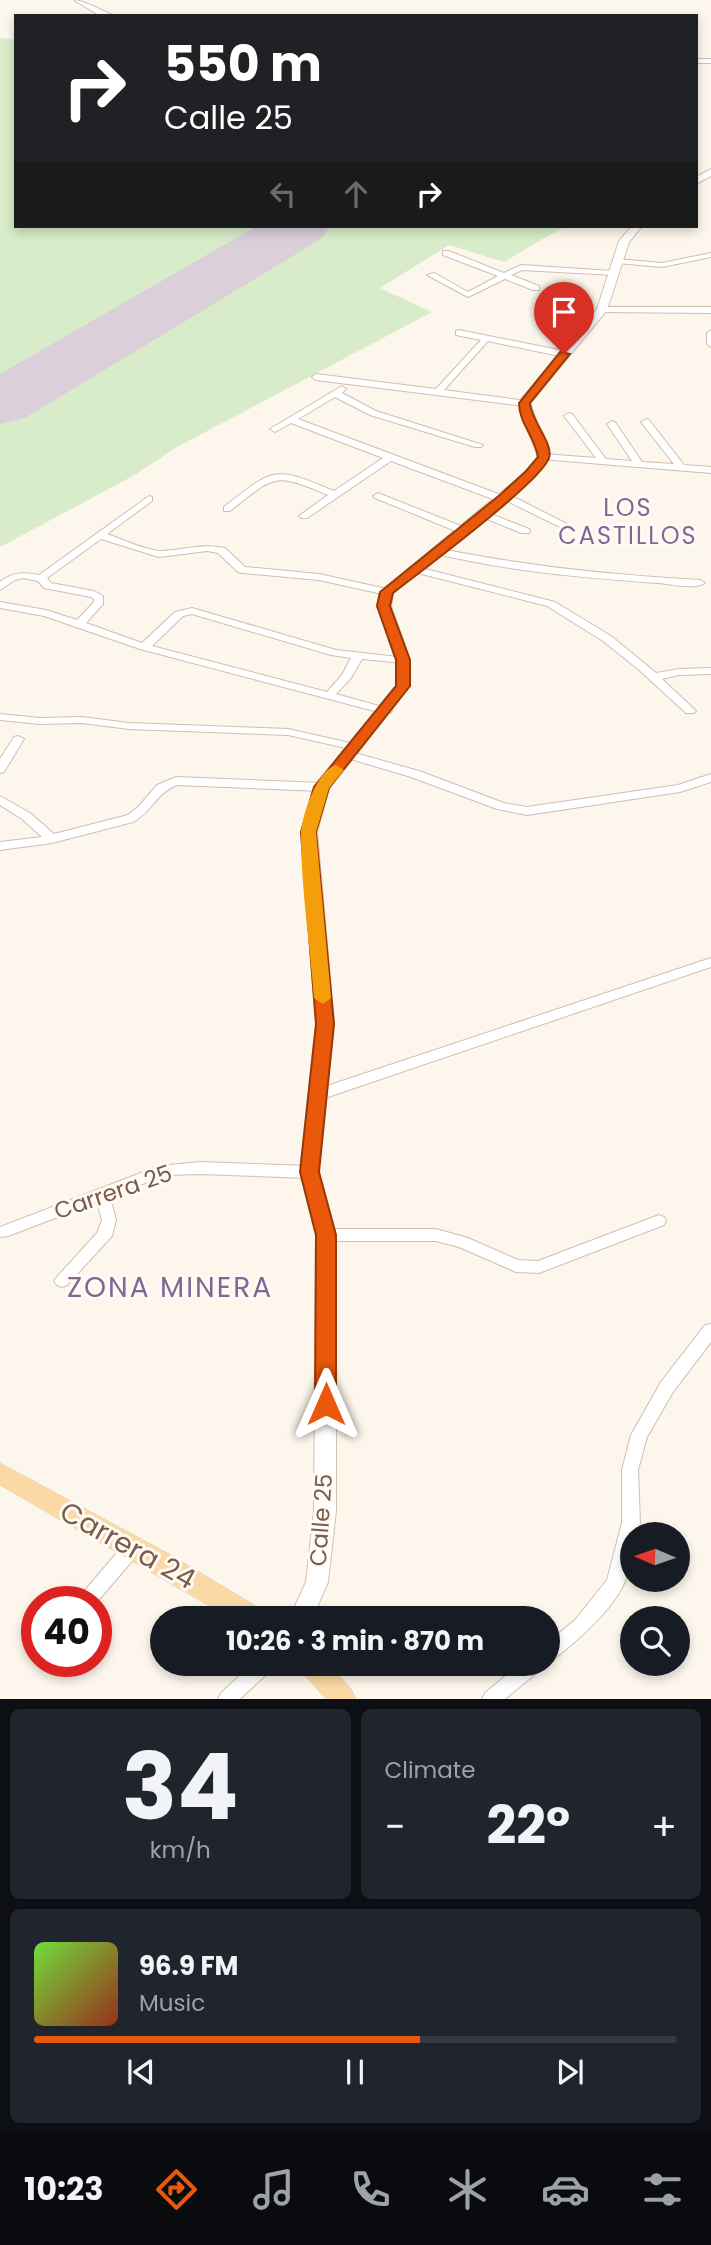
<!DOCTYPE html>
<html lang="en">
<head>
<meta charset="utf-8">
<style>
  :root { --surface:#171b24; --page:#20242c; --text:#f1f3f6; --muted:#9ea1a6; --line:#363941; --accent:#ea580c }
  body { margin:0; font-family:Poppins,sans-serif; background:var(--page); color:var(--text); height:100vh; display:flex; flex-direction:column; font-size:26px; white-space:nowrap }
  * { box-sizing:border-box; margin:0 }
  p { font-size:23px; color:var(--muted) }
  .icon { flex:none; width:38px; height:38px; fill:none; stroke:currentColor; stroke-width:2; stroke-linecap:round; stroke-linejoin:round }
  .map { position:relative; height:1699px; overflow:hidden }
  .sheet { display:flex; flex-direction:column; gap:10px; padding:10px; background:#0d0f14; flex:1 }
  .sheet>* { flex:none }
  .hud { position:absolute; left:14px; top:14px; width:684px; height:214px; border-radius:0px; box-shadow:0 4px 10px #0003; background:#202124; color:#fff; overflow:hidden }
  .needle { width:46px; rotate:272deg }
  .fabs { position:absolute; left:620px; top:1522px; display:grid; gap:14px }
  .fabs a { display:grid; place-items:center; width:70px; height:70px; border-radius:50%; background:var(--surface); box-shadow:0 4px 10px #0003; font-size:35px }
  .speed { position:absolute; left:21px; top:1586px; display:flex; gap:14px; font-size:35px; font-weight:700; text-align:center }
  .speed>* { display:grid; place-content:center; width:91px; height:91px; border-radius:50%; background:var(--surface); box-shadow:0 4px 10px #0003; line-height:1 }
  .speed .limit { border:10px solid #d22; background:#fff; color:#111 }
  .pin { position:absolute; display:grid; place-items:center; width:60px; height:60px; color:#fff; margin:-72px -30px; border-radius:50% 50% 50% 0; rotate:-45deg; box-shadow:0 0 7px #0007 }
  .pin .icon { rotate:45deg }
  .me { position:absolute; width:77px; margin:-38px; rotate:0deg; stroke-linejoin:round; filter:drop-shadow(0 0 5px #0008) }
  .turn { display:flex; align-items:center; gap:24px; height:147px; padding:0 35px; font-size:32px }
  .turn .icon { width:91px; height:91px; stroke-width:2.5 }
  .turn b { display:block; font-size:49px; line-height:60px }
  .lanes { display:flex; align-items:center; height:66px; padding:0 35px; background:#0003; justify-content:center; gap:35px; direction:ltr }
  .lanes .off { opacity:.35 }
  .big { font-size:52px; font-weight:700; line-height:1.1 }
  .sheet .card { flex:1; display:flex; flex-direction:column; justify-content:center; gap:10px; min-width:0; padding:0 24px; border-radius:10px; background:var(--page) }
  .sheet .dial { align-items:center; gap:0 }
  .dial b { font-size:91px; line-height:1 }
  .song { display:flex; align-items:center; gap:21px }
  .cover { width:84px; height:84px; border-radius:10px; background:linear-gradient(135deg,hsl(100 70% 55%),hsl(10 70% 35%)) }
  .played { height:7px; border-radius:4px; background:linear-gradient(90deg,var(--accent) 60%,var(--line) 60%) }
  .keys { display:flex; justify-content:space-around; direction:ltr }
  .heat { display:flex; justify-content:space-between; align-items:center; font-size:38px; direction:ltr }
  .sheet .tiles { flex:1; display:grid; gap:10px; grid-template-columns:1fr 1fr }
  .card:last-child { grid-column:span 2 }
  .trip { position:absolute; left:150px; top:1606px; width:410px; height:70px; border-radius:35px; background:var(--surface); box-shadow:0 4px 10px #0003; font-weight:700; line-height:70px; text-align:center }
  .menu { display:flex; height:112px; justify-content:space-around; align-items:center; background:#090b0e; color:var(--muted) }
  .menu .icon { width:49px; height:49px }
  .menu .active { color:var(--accent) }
  .menu b { font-size:32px; color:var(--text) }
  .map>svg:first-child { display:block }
  .green { fill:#d8ecc9 }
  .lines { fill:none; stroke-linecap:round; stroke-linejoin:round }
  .runway { fill:#dbcfda; fill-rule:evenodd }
  .street-casing { stroke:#d1beb0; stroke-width:2 }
  .secondary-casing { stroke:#d6c0b0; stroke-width:2 }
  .primary-casing { stroke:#dad1cd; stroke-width:1 }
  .street { fill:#fff; fill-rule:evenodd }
  .secondary { fill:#fff; fill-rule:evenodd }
  .primary { fill:#fbd9a5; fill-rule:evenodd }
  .route { fill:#ea580c; stroke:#983908; stroke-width:2 }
  .slow { fill:#f59e0b }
  .labels { text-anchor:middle; stroke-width:6; stroke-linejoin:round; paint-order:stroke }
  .street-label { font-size:23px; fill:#7a5c4d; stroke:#fffaf3 }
  .neighbourhood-label { font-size:24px; letter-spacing:2px; fill:#846695; stroke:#fffaf3 }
  .near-neighbourhood-label { font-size:28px; letter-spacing:2px; fill:#846695; stroke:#fffaf3 }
  .near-street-label { font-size:28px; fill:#7a5c4d; stroke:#fffaf3 }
</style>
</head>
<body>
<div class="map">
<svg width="711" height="1699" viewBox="0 0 711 1699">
  <rect width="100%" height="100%" fill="#fdf6ec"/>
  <g class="green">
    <polygon points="0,38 16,40 16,226 267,226 0,379"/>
    <polygon points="320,226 565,226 504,262 449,245 380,288 432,312 177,447 133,476 0,547 0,416"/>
  </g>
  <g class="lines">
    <polygon class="runway" points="257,226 330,226 321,239 25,418 0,424 0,374"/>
    <defs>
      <g id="street">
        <path d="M74 0C83 0 105 12 115 16L97 14Z"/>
        <rect x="696" y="59" width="15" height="4"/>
        <polygon points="443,251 449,251 504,273 521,265 613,271 617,273 613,275 522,270 511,275 539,286 539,290 533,290 505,279 468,297 427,275 434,273 468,292 498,276 443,255"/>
        <polygon points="711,253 711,257 662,267 617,263 613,261 617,259 662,263"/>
        <polygon points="602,307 711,307 711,313 599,312 599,308"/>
        <polygon points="459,330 564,351 568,354 564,357 488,341 444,390 527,401 527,405 524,406 316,380 312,377 316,374 436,389 481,340 456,335 456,331"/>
        <polygon points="711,330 711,347 707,344 707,333"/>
        <path d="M342 386 346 389 342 393 376 411 483 445 481 447H475L370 415 335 397 298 419 501 495 508 494 567 524 562 527 558 526 505 500 498 501 391 461 307 518H301L299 516 328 495C273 472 276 475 230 511H224V507C274 467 275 466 334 491L383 458 291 423 275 432 270 429Z"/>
        <polygon points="569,413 572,414 606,459 632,461 607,424 612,421 615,422 642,462 674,464 641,422 646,419 649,420 684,465 711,467 711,473 541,459 541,455 544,454 596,458 564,416"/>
        <polygon points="378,493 466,528 467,530 466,532 458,532 375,498 373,496"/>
        <path d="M149 496 152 497V501L107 534C122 539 147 551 162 551 184 550 203 543 225 548L245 567 319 574 387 589 392 592 387 595 319 580 242 573 238 572 218 553 207 551 159 557 101 539 47 578 51 583 94 591 103 596V604L86 623 142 643 175 612 192 608 336 650 407 658 408 660 403 663 362 659 351 678 336 694 390 709 392 711 390 713H382L140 649 44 616 0 608V602L46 610 77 620 93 603 94 599 91 597 44 588 38 581 23 578 15 580 0 590V582C12 572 24 572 39 575ZM192 614 331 655 351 658 342 675 327 692 152 646 183 616Z"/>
        <polygon points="483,511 529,529 530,531 529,533 521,533 480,516 478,514"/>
        <path d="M437 548C524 566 611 575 700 580L705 583C695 590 671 584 658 583 583 578 507 571 433 553L432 551Z"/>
        <polygon points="414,566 555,602 611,636 656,673 679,669 711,668 711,674 679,675 662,679 696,711 694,713 686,713 638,669 603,641 547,606 410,571 410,567"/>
        <polygon points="0,714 40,718 82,717 129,723 288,729 359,745 361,747 355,750 288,735 129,729 82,723 40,724 0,720"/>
        <polygon points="18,736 24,739 4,772 0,773 0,759 14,737"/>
        <polygon points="348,751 419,771 504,803 527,807 678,785 711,774 711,782 680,792 527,815 497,809 411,777 344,757 342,755 344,753"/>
        <path d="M176 777 322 783 328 787 322 791 177 785C157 792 151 813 133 822L52 843 0 850V842L42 837 22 819 0 805V796L30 813 54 834 128 815 139 806 157 785Z"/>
        <polygon points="711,958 711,967 322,1099 312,1099 310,1095 312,1091"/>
        <polygon points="200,1162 309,1166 314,1168 316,1172 314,1176 309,1178 200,1174 165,1175 110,1197 116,1220 112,1236 67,1285 62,1287 57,1285 54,1281 57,1277 97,1233 102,1220 97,1202 8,1236 0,1237 0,1227 159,1166"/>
        <polygon points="659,1215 664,1217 666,1221 664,1225 539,1273 516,1272 459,1247 436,1241 326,1241 321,1239 318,1235 321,1231 326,1229 436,1229 468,1238 518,1260 538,1261"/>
        <path d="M711 1324V1342L673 1392 647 1437 638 1470 640 1523 636 1535H632C632 1552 630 1573 622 1588 607 1615 578 1640 554 1659L548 1661V1642L575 1620 607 1580 622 1523V1470L631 1435 661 1382 705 1325Z"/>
        <polygon points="132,1540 138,1542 141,1548 138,1554 96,1603 96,1601 78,1601 81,1595 126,1542"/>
        <polygon points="252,1664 274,1664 271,1670 240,1699 218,1699 221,1693"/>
        <polygon points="520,1664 543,1664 540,1670 505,1699 482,1699 485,1693"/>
      </g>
      <g id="secondary">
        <polygon points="711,169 711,176 696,184 696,177"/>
        <polygon points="632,226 642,226 629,242 607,310 530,403 550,457 535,477 393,593 391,606 410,660 410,686 329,788 317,832 334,1024 318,1172 336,1235 336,1511 328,1582 312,1619 289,1619 306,1582 314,1511 316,1235 300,1172 316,1024 301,832 314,787 396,686 396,660 377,606 380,592 527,471 538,457 518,403 597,309 619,241"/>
      </g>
      <g id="primary">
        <polygon points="0,1463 169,1554 264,1611 268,1619 232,1619 0,1485"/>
        <polygon points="299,1664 329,1664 352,1690 356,1699 326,1699 303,1673"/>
      </g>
    </defs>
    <use href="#street" class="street-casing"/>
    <use href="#secondary" class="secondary-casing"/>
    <use href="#primary" class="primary-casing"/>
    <use href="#street" class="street"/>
    <use href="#secondary" class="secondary"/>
    <use href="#primary" class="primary"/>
  </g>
  <path class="route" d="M560 352 570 354 530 403C531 421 554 444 549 458 541 482 420 572 393 593L390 606 410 660V686L329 788 316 832 334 1024 319 1172 336 1235V1404L333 1410 326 1412 318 1410 315 1404 316 1235 300 1172 316 1024 301 832 314 787 396 686V660L377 606 380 592 501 494 526 471 538 457C535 437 519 423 519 403Z"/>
  <path class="slow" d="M336 765 344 770 329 788 316 832 331 998 323 1004 314 998C310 944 301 889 301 835 301 817 317 770 336 765Z"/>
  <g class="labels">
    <g class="street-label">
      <text transform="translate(113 1192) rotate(-19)" y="8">Carrera 25</text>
      <text transform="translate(321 1520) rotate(-86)" y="8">Calle 25</text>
    </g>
    <g class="neighbourhood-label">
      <text x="628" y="516">LOS<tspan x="628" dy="28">CASTILLOS</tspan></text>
    </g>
    <g class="near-neighbourhood-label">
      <text x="170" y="1297">ZONA MINERA</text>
    </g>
    <g class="near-street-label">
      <text transform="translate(128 1545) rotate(29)" y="10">Carrera 24</text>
    </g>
  </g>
</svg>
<div class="fabs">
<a><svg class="needle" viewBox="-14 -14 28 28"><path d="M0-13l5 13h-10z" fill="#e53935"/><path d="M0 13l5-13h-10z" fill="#9ea1a6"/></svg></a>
<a><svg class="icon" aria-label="search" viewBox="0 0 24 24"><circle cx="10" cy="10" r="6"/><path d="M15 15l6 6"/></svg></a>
</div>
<div class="speed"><div class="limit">40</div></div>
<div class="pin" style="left:564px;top:354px;background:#d93025"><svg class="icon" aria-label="arrive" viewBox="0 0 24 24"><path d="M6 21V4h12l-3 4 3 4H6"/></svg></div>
<svg class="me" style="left:326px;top:1404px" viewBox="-20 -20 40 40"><path d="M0-17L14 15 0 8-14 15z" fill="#ea580c" stroke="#fff" stroke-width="4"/></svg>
<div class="trip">10:26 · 3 min · 870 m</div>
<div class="hud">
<div class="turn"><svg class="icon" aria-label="right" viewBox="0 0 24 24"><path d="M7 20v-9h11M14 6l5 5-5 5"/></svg><div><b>550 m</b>Calle 25</div></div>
<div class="lanes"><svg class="icon off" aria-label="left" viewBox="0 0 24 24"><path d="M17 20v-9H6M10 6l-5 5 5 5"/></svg><svg class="icon off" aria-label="ahead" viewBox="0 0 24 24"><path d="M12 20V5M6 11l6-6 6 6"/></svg><svg class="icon" aria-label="right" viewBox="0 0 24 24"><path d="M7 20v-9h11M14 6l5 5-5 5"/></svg></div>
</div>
</div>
<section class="sheet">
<div class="tiles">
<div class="card dial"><b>34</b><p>km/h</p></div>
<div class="card"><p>Climate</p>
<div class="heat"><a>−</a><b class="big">22°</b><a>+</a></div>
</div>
<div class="card">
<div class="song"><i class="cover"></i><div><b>96.9 FM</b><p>Music</p></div></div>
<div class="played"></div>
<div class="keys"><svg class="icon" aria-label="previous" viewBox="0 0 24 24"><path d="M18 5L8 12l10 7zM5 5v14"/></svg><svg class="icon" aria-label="pause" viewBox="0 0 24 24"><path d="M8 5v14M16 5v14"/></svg><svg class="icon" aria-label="next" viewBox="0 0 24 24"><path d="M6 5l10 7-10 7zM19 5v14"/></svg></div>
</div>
</div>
</section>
<nav class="menu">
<b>10:23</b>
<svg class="icon active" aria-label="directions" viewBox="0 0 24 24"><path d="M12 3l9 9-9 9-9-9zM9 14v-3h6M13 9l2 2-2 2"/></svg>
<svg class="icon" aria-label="music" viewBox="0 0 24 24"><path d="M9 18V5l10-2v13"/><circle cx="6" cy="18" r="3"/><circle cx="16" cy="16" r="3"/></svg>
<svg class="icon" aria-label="phone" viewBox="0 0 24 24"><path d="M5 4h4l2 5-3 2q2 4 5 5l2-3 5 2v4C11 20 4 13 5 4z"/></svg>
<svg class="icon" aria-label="climate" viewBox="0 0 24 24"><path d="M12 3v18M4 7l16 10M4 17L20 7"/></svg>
<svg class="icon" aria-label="car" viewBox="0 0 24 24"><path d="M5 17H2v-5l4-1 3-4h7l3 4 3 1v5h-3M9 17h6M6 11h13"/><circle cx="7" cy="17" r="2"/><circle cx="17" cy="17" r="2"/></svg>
<svg class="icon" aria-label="filters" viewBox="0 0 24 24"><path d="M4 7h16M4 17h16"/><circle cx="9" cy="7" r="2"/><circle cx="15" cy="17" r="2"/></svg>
</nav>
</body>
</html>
